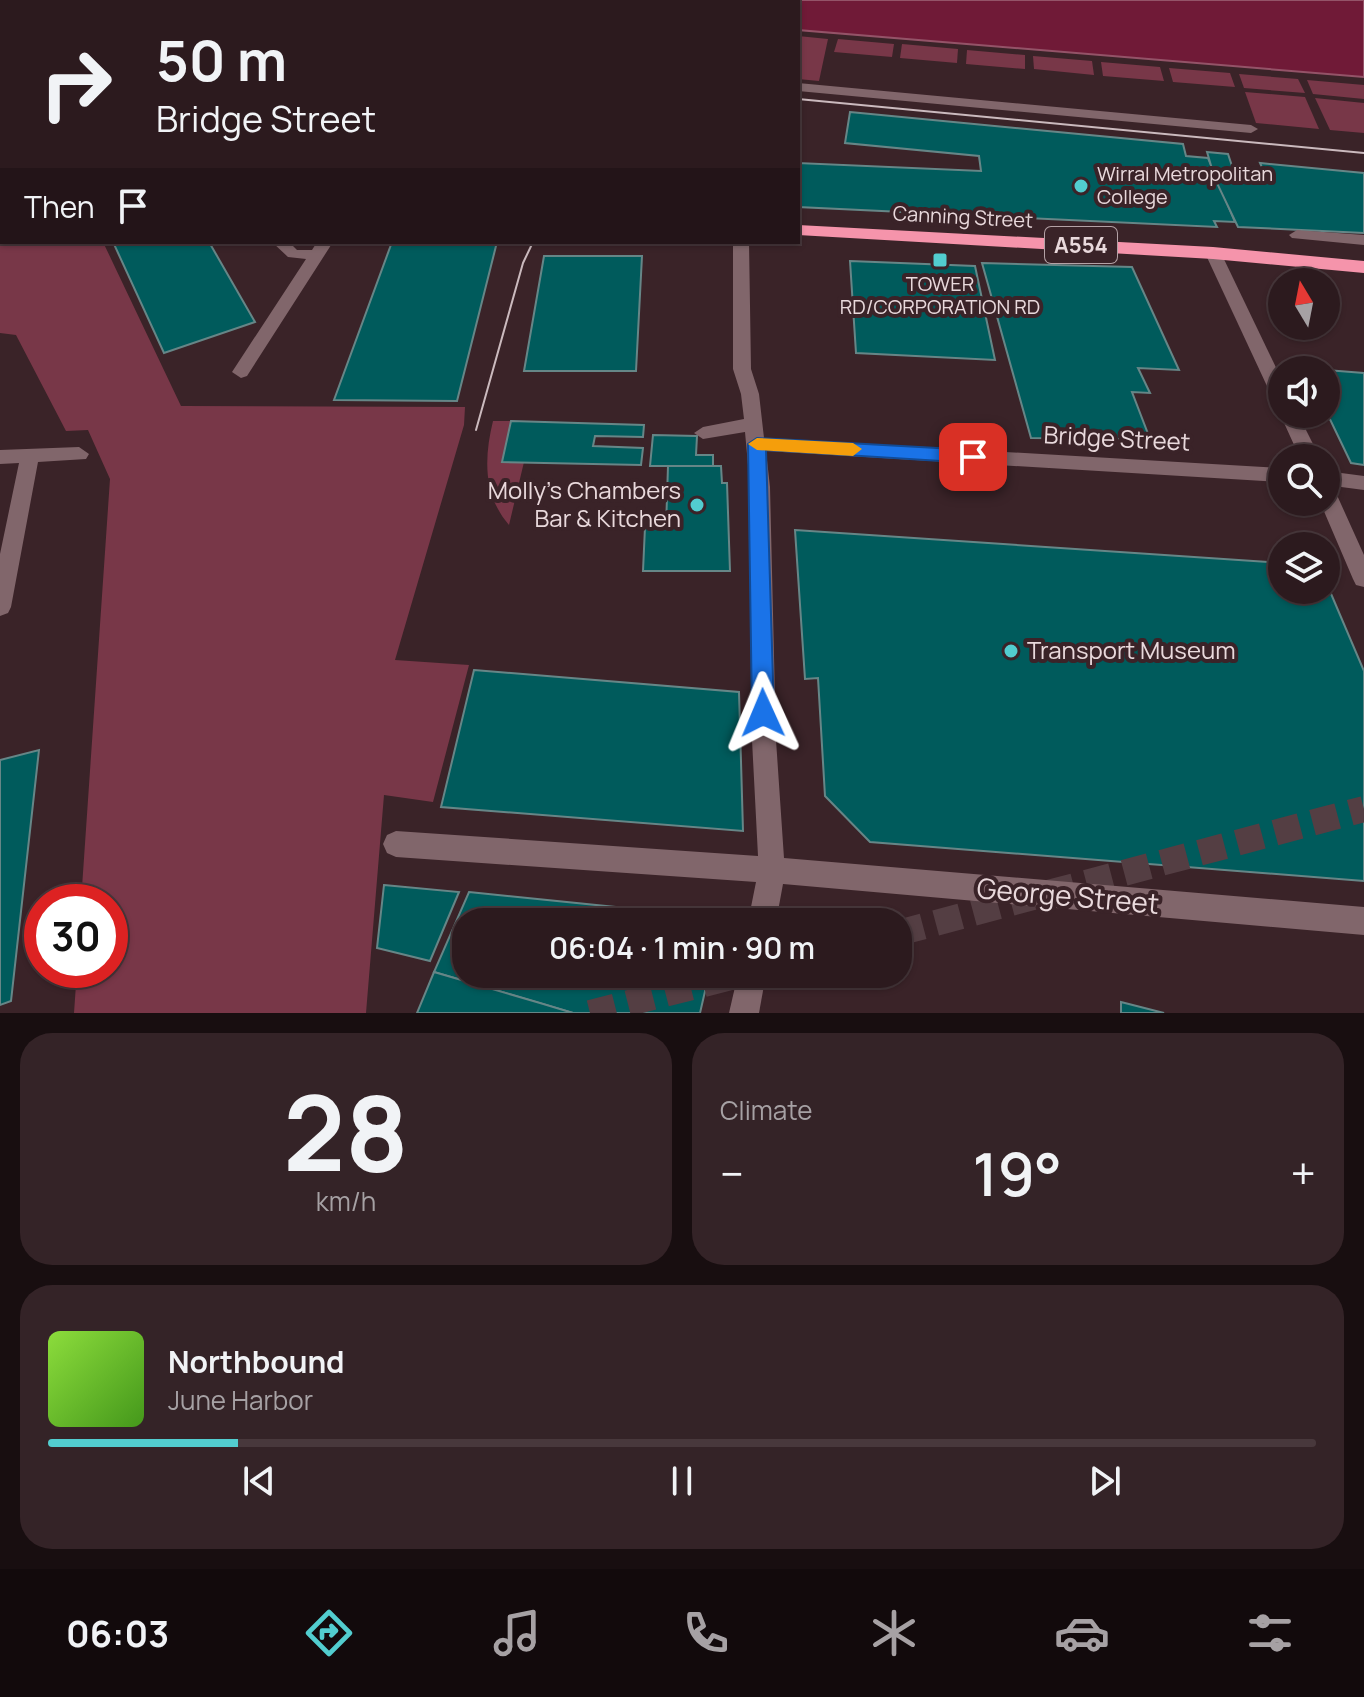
<!DOCTYPE html>
<html lang="en">
<head>
<meta charset="utf-8">
<style>
  :root { --surface:#2c1a1e; --page:#342327; --text:#f1f3f6; --muted:#a6a1a4; --line:#48383c; --accent:#52cdcf }
  body { margin:0; font-family:Manrope,sans-serif; background:var(--page); color:var(--text); height:100vh; display:flex; flex-direction:column; font-size:30px; white-space:nowrap }
  * { box-sizing:border-box; margin:0 }
  p { font-size:26px; color:var(--muted) }
  .icon { flex:none; width:44px; height:44px; fill:none; stroke:currentColor; stroke-width:2; stroke-linecap:round; stroke-linejoin:round }
  .map { position:relative; height:1013px; overflow:hidden }
  .panel { display:flex; flex-direction:column; gap:20px; padding:20px; background:#180e10; flex:1 }
  .panel>* { flex:none }
  .hud { position:absolute; left:0px; top:0px; width:800px; height:244px; box-shadow:0 2px 6px #0004,0 0 0 2px var(--line); background:#2c1a1e; color:var(--text); overflow:hidden }
  .needle { width:52px; rotate:350deg }
  .controls { position:absolute; left:1268px; top:268px; display:grid; gap:16px }
  .controls a { display:grid; place-items:center; width:72px; height:72px; border-radius:50%; background:var(--surface); box-shadow:0 2px 6px #0004,0 0 0 2px var(--line); font-size:40px }
  .speed { position:absolute; left:24px; top:884px; display:flex; gap:16px; font-size:40px; font-weight:700; text-align:center }
  .speed>* { display:grid; place-content:center; width:104px; height:104px; border-radius:50%; background:var(--surface); box-shadow:0 2px 6px #0004,0 0 0 2px var(--line); line-height:1 }
  .speed .limit { border:12px solid #d22; background:#fff; color:#111 }
  .pin { position:absolute; display:grid; place-items:center; width:68px; height:68px; color:#fff; margin:-34px; border-radius:16px; box-shadow:0 4px 12px #0006 }
  .me { position:absolute; width:88px; margin:-44px; rotate:359deg; stroke-linejoin:round; filter:drop-shadow(0 0 6px #0008) }
  .turn { display:flex; align-items:center; gap:28px; height:168px; padding:0 24px; font-size:36px }
  .turn .icon { width:104px; height:104px; stroke-width:2.5 }
  .turn b { display:block; font-size:56px; line-height:68px }
  .then { display:flex; align-items:center; height:76px; padding:0 24px; background:#0003; gap:16px; font-size:30px }
  .big { font-size:60px; font-weight:600; line-height:1.1 }
  .panel .widget { flex:1; display:flex; flex-direction:column; justify-content:center; gap:12px; min-width:0; padding:0 28px; border-radius:32px; background:var(--page) }
  .panel .dial { align-items:center; gap:0 }
  .dial b { font-size:104px; line-height:1 }
  .song { display:flex; align-items:center; gap:24px }
  .cover { width:96px; height:96px; border-radius:12px; background:linear-gradient(135deg,hsl(90 70% 55%),hsl(100 70% 35%)) }
  .played { height:8px; border-radius:4px; background:linear-gradient(90deg,var(--accent) 15%,var(--line) 15%) }
  .keys { display:flex; justify-content:space-around; direction:ltr }
  .heat { display:flex; justify-content:space-between; align-items:center; font-size:44px; direction:ltr }
  .panel .tiles { flex:1; display:grid; gap:20px; grid-template-columns:1fr 1fr }
  .widget:last-child { grid-column:span 2 }
  .trip { position:absolute; left:452px; top:908px; width:460px; height:80px; border-radius:32px; background:var(--surface); box-shadow:0 2px 6px #0004,0 0 0 2px var(--line); font-weight:600; line-height:80px; text-align:center }
  .tabs { display:flex; height:128px; justify-content:space-around; align-items:center; background:#120a0c; color:var(--muted) }
  .tabs .icon { width:56px; height:56px }
  .tabs .on { color:var(--accent) }
  .tabs b { font-size:36px; color:var(--text) }
  .map>svg:first-child { display:block }
  .green { fill:#783748 }
  .water { fill:#701a37; stroke:#945368; stroke-width:2 }
  .building { fill:#005b5c; stroke:#668687; stroke-width:2 }
  .lines { fill:none; stroke-linecap:round; stroke-linejoin:round }
  .minor-tunnel { stroke:#543e43; stroke-width:26; stroke-dasharray:26 13; stroke-linecap:butt }
  .minor { fill:#81666b; fill-rule:evenodd }
  .highway { fill:#f594ab; fill-rule:evenodd }
  .tram { stroke:#cbbabe; stroke-width:2 }
  .route { fill:#1a73e8; stroke:#114b97; stroke-width:2 }
  .slow { fill:#f59e0b }
  .poi-dot { fill:#52cdcf; stroke:#3a2328; stroke-width:3 }
  .labels { text-anchor:middle; stroke-width:8; stroke-linejoin:round; paint-order:stroke }
  .far-poi-label { font-size:20px; fill:#e9d9dc; stroke:#3a2328; text-anchor:start }
  .far-street-label { font-size:20px; fill:#e9d9dc; stroke:#3a2328 }
  .shield { fill:#3a2328; stroke:#b4a2a6; stroke-width:2 }
  .shield-label { font-size:22px; font-weight:bold; fill:#e9d9dc }
  .street-label { font-size:24px; fill:#e9d9dc; stroke:#3a2328 }
  .poi-label { font-size:24px; fill:#e9d9dc; stroke:#3a2328; text-anchor:end }
  .near-street-label { font-size:28px; fill:#e9d9dc; stroke:#3a2328 }
</style>
</head>
<body>
<div class="map">
<svg width="1364" height="1013" viewBox="0 0 1364 1013">
  <rect width="100%" height="100%" fill="#3a2328"/>
  <g class="green">
    <polygon points="798,36 828,39 819,81 798,79"/>
    <polygon points="838,39 894,44 892,57 834,52"/>
    <polygon points="902,44 958,49 957,63 900,58"/>
    <polygon points="967,50 1025,55 1025,69 966,64"/>
    <polygon points="1033,56 1092,61 1094,75 1034,69"/>
    <polygon points="1101,62 1160,67 1164,81 1103,76"/>
    <polygon points="1169,68 1230,73 1235,87 1173,82"/>
    <polygon points="1239,74 1298,79 1305,93 1244,88"/>
    <polygon points="1307,80 1364,85 1364,99 1313,94"/>
    <polygon points="1245,92 1305,97 1319,129 1256,123"/>
    <polygon points="1315,98 1364,103 1364,133 1330,130"/>
    <polygon points="0,193 2,242 103,242 181,406 465,407 464,425 395,660 469,665 433,802 384,795 366,1013 74,1013 77,970 110,970 110,902 81,902 110,479 88,430 66,431 16,335 0,333"/>
    <path d="M493 421H511L502 462H524L509 525C483 495 484 458 493 421Z"/>
  </g>
  <polygon class="water" points="163,0 1364,0 1364,77 798,30 798,2"/>
  <g class="building">
    <polygon points="850,112 1183,144 1186,156 1208,158 1235,222 1214,221 1217,227 798,207 798,163 981,171 979,156 845,143"/>
    <polygon points="1207,152 1228,154 1233,169 1264,172 1260,163 1364,173 1364,233 1238,227 1215,179"/>
    <polygon points="113,242 209,242 255,322 164,353"/>
    <polygon points="392,242 497,242 457,401 334,400"/>
    <polygon points="544,256 642,256 636,371 524,371"/>
    <polygon points="850,261 975,266 995,360 856,353"/>
    <polygon points="982,263 1132,267 1179,370 1138,368 1150,393 1132,392 1150,439 1031,438"/>
    <polygon points="1326,370 1364,373 1364,465 1351,463 1326,411"/>
    <polygon points="511,421 644,425 643,437 595,436 593,446 643,448 641,465 502,462"/>
    <polygon points="653,435 697,436 696,455 713,455 713,466 650,466"/>
    <polygon points="668,466 721,466 722,483 727,483 730,571 643,571 645,527 666,528"/>
    <polygon points="795,530 1282,563 1282,590 1326,590 1326,582 1364,671 1364,881 870,842 825,796 818,678 805,679"/>
    <polygon points="474,670 739,692 743,831 441,807"/>
    <polygon points="39,750 11,1001 0,1005 0,760"/>
    <polygon points="384,885 459,892 430,961 377,948"/>
    <polygon points="469,892 713,917 712,922 466,922 466,974 709,974 700,1013 573,1013 434,972"/>
    <polygon points="434,972 540,1003 573,1013 417,1013"/>
    <polygon points="1121,1002 1164,1013 1121,1013"/>
  </g>
  <g class="lines">
    <g class="minor-tunnel">
      <polyline points="898,933 1364,809"/>
      <polyline points="590,1013 743,974"/>
    </g>
    <g class="minor">
      <rect x="0" y="34" width="2" height="6"/>
      <polygon points="798,83 1251,125 1258,129 1251,133 798,91"/>
      <polygon points="1297,230 1364,235 1364,245 1292,238 1289,235"/>
      <polygon points="272,242 289,242 297,250 312,250 317,242 333,242 247,376 241,378 232,372 306,259 288,257"/>
      <polygon points="733,242 749,242 751,369 759,394 764,438 1282,468 1282,482 766,451 770,487 776,740 784,858 1364,907 1364,935 783,884 776,922 748,922 756,882 396,857 387,853 383,844 387,835 396,831 758,856 752,740 750,487 745,432 703,439 694,433 703,427 744,419 741,394 733,369"/>
      <polygon points="1213,248 1221,253 1282,380 1282,405 1273,399 1205,253"/>
      <polygon points="1282,410 1282,414 1298,414 1320,458 1300,458 1280,414"/>
      <polygon points="79,447 89,454 86,459 38,462 11,607 8,613 0,616 0,554 19,463 0,464 0,450"/>
      <polygon points="1326,471 1364,476 1364,490 1326,485"/>
      <polygon points="1326,486 1333,488 1336,493 1364,555 1364,587 1356,585 1353,579 1320,502 1326,502"/>
      <polygon points="738,974 766,974 759,1013 729,1013"/>
    </g>
    <g class="highway">
      <rect x="0" y="40" width="2" height="9"/>
      <rect x="0" y="72" width="2" height="9"/>
      <polygon points="798,225 1213,247 1364,261 1364,273 1213,259 798,235"/>
    </g>
    <g class="tram">
      <polyline points="798,99 1364,153"/>
      <polyline points="476,430 523,263 533,242"/>
    </g>
  </g>
  <polygon class="route" points="757,438 973,450 982,457 973,463 766,450 774,713 771,720 763,723 756,720 752,713 748,444"/>
  <polygon class="slow" points="757,438 853,443 862,449 853,456 757,450 748,444"/>
  <g class="poi-dot">
    <circle cx="1081" cy="186" r="8"/>
    <rect x="932" y="252" width="16" height="16" rx="4"/>
    <circle cx="697" cy="505" r="8"/>
    <circle cx="1011" cy="651" r="8"/>
  </g>
  <g class="labels">
    <g class="far-poi-label">
      <text x="1097" y="181">Wirral Metropolitan<tspan x="1097" dy="23">College</tspan></text>
      <text x="940" y="291" text-anchor="middle">TOWER<tspan x="940" dy="23">RD/CORPORATION RD</tspan></text>
    </g>
    <g class="far-street-label">
      <text transform="translate(963 217) rotate(3)" y="7">Canning Street</text>
    </g>
    <rect class="shield" x="1045" y="227" width="72" height="36" rx="6"/>
    <g class="shield-label">
      <text x="1081" y="253">A554</text>
    </g>
    <g class="street-label">
      <text transform="translate(1117 439) rotate(3)" y="8">Bridge Street</text>
    </g>
    <g class="poi-label">
      <text x="681" y="499">Molly's Chambers<tspan x="681" dy="28">Bar &amp; Kitchen</tspan></text>
      <text x="1027" y="659" text-anchor="start">Transport Museum</text>
    </g>
    <g class="near-street-label">
      <text transform="translate(1068 896) rotate(5)" y="10">George Street</text>
    </g>
  </g>
</svg>
<div class="controls">
<a><svg class="needle" viewBox="-14 -14 28 28"><path d="M0-13l5 13h-10z" fill="#e53935"/><path d="M0 13l5-13h-10z" fill="#a6a1a4"/></svg></a>
<a><svg class="icon" aria-label="sound" viewBox="0 0 24 24"><path d="M4 9h4l5-4v14l-5-4H4zM17 9q2 3 0 6"/></svg></a>
<a><svg class="icon" aria-label="search" viewBox="0 0 24 24"><circle cx="10" cy="10" r="6"/><path d="M15 15l6 6"/></svg></a>
<a><svg class="icon" aria-label="layers" viewBox="0 0 24 24"><path d="M12 4l9 5-9 5-9-5zM3 14l9 5 9-5"/></svg></a>
</div>
<div class="speed"><div class="limit">30</div></div>
<div class="pin" style="left:973px;top:457px;background:#d93025"><svg class="icon" aria-label="arrive" viewBox="0 0 24 24"><path d="M6 21V4h12l-3 4 3 4H6"/></svg></div>
<svg class="me" style="left:763px;top:713px" viewBox="-20 -20 40 40"><path d="M0-17L14 15 0 8-14 15z" fill="#1a73e8" stroke="#fff" stroke-width="4"/></svg>
<div class="trip">06:04 · 1 min · 90 m</div>
<div class="hud">
<div class="turn"><svg class="icon" aria-label="right" viewBox="0 0 24 24"><path d="M7 20v-9h11M14 6l5 5-5 5"/></svg><div><b>50 m</b>Bridge Street</div></div>
<div class="then">Then<svg class="icon" aria-label="arrive" viewBox="0 0 24 24"><path d="M6 21V4h12l-3 4 3 4H6"/></svg></div>
</div>
</div>
<section class="panel">
<div class="tiles">
<div class="widget dial"><b>28</b><p>km/h</p></div>
<div class="widget"><p>Climate</p>
<div class="heat"><a>−</a><b class="big">19°</b><a>+</a></div>
</div>
<div class="widget">
<div class="song"><i class="cover"></i><div><b>Northbound</b><p>June Harbor</p></div></div>
<div class="played"></div>
<div class="keys"><svg class="icon" aria-label="previous" viewBox="0 0 24 24"><path d="M18 5L8 12l10 7zM5 5v14"/></svg><svg class="icon" aria-label="pause" viewBox="0 0 24 24"><path d="M8 5v14M16 5v14"/></svg><svg class="icon" aria-label="next" viewBox="0 0 24 24"><path d="M6 5l10 7-10 7zM19 5v14"/></svg></div>
</div>
</div>
</section>
<nav class="tabs">
<b>06:03</b>
<svg class="icon on" aria-label="directions" viewBox="0 0 24 24"><path d="M12 3l9 9-9 9-9-9zM9 14v-3h6M13 9l2 2-2 2"/></svg>
<svg class="icon" aria-label="music" viewBox="0 0 24 24"><path d="M9 18V5l10-2v13"/><circle cx="6" cy="18" r="3"/><circle cx="16" cy="16" r="3"/></svg>
<svg class="icon" aria-label="phone" viewBox="0 0 24 24"><path d="M5 4h4l2 5-3 2q2 4 5 5l2-3 5 2v4C11 20 4 13 5 4z"/></svg>
<svg class="icon" aria-label="climate" viewBox="0 0 24 24"><path d="M12 3v18M4 7l16 10M4 17L20 7"/></svg>
<svg class="icon" aria-label="car" viewBox="0 0 24 24"><path d="M5 17H2v-5l4-1 3-4h7l3 4 3 1v5h-3M9 17h6M6 11h13"/><circle cx="7" cy="17" r="2"/><circle cx="17" cy="17" r="2"/></svg>
<svg class="icon" aria-label="filters" viewBox="0 0 24 24"><path d="M4 7h16M4 17h16"/><circle cx="9" cy="7" r="2"/><circle cx="15" cy="17" r="2"/></svg>
</nav>
</body>
</html>
